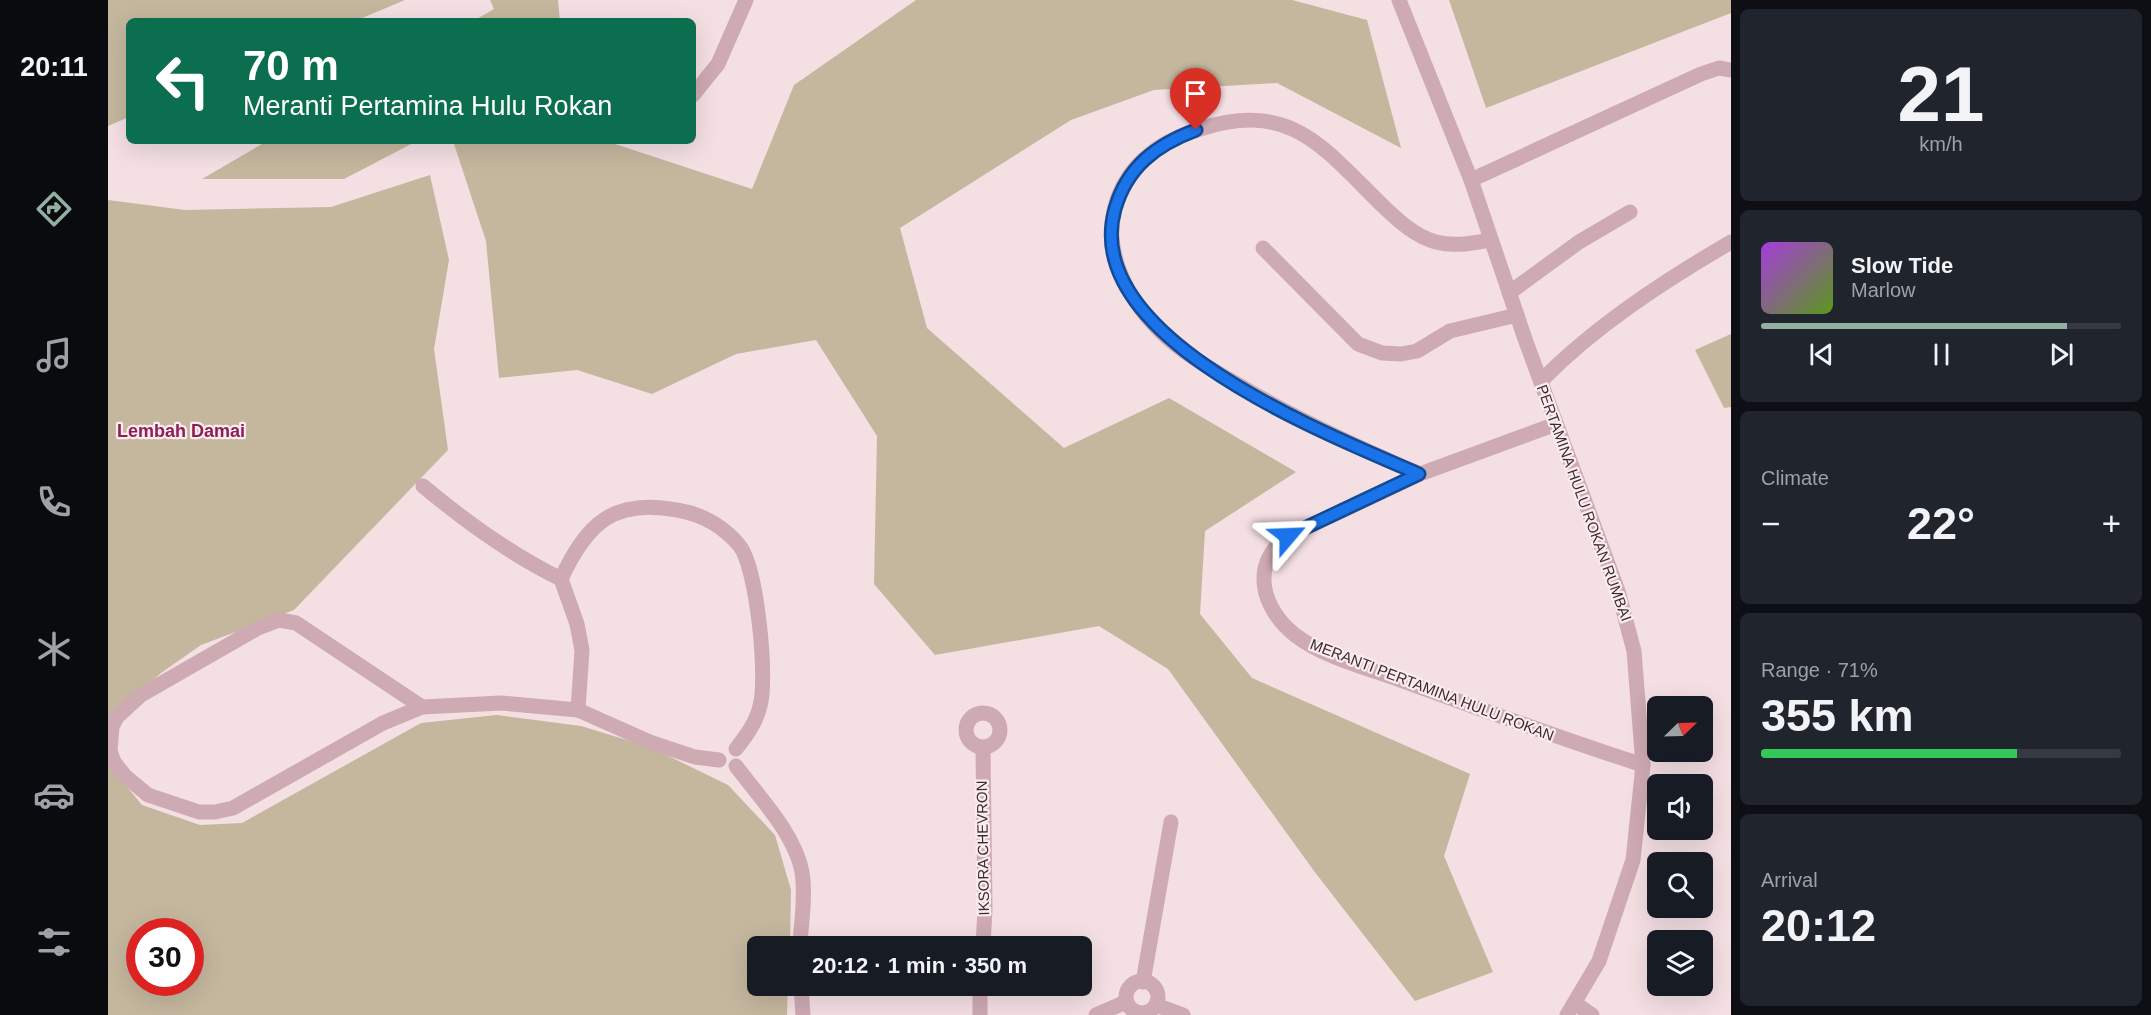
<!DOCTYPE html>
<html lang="en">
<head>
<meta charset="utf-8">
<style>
  :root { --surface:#171b24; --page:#20242c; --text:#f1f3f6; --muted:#9ea1a6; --line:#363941; --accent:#92b09f }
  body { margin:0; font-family:Arial,sans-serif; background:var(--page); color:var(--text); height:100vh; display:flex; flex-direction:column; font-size:22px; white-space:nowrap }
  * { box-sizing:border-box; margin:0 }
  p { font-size:20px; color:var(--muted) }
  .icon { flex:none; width:33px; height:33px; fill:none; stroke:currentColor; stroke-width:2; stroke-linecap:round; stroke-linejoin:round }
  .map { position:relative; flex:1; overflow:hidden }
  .sheet { display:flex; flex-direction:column; gap:9px; padding:9px; background:#0d0f14; width:420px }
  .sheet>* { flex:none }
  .guide { position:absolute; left:18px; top:18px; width:570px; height:126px; border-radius:9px; box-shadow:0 6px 24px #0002; background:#0b6e4f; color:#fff; overflow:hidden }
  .needle { width:39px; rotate:67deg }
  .buttons { position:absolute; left:1539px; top:696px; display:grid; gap:12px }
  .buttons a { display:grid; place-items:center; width:66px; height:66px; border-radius:9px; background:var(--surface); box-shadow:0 6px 24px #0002; font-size:30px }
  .speed { position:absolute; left:18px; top:918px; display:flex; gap:12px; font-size:30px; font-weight:700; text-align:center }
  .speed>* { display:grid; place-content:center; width:78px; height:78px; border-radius:50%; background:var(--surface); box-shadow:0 6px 24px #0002; line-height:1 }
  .speed .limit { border:9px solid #d22; background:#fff; color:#111 }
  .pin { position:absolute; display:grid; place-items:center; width:51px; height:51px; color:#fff; margin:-62px -26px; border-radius:50% 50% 50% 0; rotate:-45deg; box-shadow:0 0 6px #0007 }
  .pin .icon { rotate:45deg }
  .me { position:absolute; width:66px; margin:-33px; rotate:64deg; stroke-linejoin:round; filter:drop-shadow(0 0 4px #0008) }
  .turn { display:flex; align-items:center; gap:21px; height:126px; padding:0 18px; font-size:27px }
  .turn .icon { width:78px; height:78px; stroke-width:2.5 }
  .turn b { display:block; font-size:42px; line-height:51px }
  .big { font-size:45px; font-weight:600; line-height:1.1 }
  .sheet .tile { flex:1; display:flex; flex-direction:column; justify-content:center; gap:9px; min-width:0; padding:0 21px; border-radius:9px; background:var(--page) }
  .sheet .dial { align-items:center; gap:0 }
  .dial b { font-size:78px; line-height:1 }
  .song { display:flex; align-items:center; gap:18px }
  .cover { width:72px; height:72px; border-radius:9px; background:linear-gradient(135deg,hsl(280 70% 55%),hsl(90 70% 35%)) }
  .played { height:6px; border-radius:3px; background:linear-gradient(90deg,var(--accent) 85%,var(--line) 85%) }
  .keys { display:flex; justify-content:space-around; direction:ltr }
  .heat { display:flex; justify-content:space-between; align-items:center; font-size:33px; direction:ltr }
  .charge { height:9px; border-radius:4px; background:linear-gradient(90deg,#34c759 71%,var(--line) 0) }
  .trip { position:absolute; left:639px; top:936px; width:345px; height:60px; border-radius:9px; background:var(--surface); box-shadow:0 6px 24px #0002; font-weight:600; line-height:60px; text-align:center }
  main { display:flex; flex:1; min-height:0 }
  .dock { display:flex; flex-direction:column; width:108px; justify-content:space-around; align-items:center; background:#090b0e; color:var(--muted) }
  .dock .icon { width:42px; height:42px }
  .dock .on { color:var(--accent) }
  .dock b { font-size:27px; color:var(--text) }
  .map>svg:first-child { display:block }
  .green { fill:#c5b79e; fill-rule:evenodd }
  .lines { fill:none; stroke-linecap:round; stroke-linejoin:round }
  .minor { stroke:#ceaab3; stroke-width:15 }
  .route-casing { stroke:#114b97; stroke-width:15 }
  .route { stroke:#1a73e8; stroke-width:10 }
  .labels { text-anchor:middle; stroke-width:4.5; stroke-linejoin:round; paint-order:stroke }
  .street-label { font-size:15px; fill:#3b2a30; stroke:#fbecef }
  .quarter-label { font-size:18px; font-weight:bold; fill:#8e1e52; stroke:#fbecef }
</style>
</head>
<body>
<main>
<nav class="dock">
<b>20:11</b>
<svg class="icon on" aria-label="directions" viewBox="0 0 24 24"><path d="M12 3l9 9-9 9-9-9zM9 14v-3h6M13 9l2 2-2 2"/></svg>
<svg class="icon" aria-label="music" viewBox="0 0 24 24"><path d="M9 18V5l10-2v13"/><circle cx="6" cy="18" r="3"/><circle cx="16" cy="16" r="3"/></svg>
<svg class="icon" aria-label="phone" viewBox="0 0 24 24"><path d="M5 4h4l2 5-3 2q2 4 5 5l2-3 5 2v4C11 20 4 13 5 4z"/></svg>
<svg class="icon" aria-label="climate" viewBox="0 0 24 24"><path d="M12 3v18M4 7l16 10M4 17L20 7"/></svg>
<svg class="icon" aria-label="car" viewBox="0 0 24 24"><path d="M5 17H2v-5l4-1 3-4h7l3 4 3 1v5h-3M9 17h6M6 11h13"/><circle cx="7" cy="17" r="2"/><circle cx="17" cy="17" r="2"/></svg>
<svg class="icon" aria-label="filters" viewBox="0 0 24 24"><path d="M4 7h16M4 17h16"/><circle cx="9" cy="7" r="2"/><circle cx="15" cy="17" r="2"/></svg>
</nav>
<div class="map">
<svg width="1623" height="1015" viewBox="0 0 1623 1015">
  <rect width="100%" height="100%" fill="#f4dfe3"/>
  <g class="green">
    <polygon points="0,0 297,0 247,21 21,21 21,117 0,126"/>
    <polygon points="382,0 450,0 452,21 365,21 386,9"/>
    <polygon points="808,0 1184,0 1259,20 1293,148 1169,83 1046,90 963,120 792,228 819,328 956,448 1061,398 1188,472 1097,531 1092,614 1144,678 1362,774 1336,856 1385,972 1307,1001 1206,871 1060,669 991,626 827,655 766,584 769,436 708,340 628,354 544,394 469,370 391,378 378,241 345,141 498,141 644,189 686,85"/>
    <polygon points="1341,0 1623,0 1623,13 1378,108"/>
    <polygon points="159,141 309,141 236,179 94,179"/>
    <path d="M322 175 341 260 326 349 340 450 186 610 93 645 53 673 5 714 1 765 34 805 92 825 134 823 313 723 389 715 473 726 542 747 620 785 667 835 683 890 682 946H650V986H680L679 1015H0V200L77 210 223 207ZM32 932H82V982H32Z"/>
    <polygon points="1623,334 1623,407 1616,408 1587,350"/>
  </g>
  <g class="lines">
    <g class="minor">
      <polyline points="1291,0 1363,180 1417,339 1510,591 1526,651 1535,765 1525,860 1491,961 1459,1015"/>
      <polyline points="585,95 610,64 638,0"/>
      <polyline points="1363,180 1593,74 1611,68 1623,70"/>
      <polyline points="1155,248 1250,344 1274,353 1293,354 1309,351 1342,331 1409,315"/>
      <polyline points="1401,293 1471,242 1522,212"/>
      <path d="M1433 381C1487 326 1556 281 1623 242"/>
      <path d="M1448 424 1312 474 1180 536C1141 564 1154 609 1187 635 1217 658 1260 668 1295 681 1375 710 1454 739 1535 765"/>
      <path d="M1312 474C1249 447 1188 419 1129 384 1108 372 1086 360 1068 345 1017 305 981 235 1021 176 1038 152 1065 137 1092 129 1184 99 1216 149 1276 207 1291 221 1308 237 1328 242 1347 247 1364 243 1382 240"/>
      <path d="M315 486C358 522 402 554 453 579"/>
      <polyline points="314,707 188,623 171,620 150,628 33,695 9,717 4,727 2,751 6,762 17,776 40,795 91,812 107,812 125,808 275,723 314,707 393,703 470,710 542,742 587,757 611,760"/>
      <path d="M470 710 474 650 469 624 453 579C479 523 506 498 569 510 593 514 615 526 631 545 649 566 660 679 652 706 648 723 638 736 628 749"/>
      <circle cx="875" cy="730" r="17"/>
      <polyline points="875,749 877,909 875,946"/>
      <path d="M628 766C651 797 687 834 694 872 698 896 693 923 692 946"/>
      <circle cx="1034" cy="997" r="16"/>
      <polyline points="1035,982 1063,822"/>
      <polyline points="693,986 695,1015"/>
      <polyline points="1468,1004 1484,1015"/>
      <polyline points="1048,1005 1075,1015"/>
      <polyline points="872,1015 872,986"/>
      <polyline points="988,1015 1018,1002"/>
    </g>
  </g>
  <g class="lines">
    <defs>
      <path id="route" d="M1088 130C1048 145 1019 167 1007 209 970 338 1222 435 1311 474L1180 536"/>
    </defs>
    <use href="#route" class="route-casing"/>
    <use href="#route" class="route"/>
  </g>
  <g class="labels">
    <g class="street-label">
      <text transform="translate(1476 503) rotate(70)" y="5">PERTAMINA HULU ROKAN RUMBAI</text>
      <text transform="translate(1324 690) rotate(21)" y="5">MERANTI PERTAMINA HULU ROKAN</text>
      <text transform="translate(875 848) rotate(-91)" y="5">IKSORA CHEVRON</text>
    </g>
    <g class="quarter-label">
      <text x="73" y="437">Lembah Damai</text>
    </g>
  </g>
</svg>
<div class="buttons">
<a><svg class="needle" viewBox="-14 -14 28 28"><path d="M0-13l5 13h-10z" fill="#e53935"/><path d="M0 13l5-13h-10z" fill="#9ea1a6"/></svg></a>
<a><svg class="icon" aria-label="sound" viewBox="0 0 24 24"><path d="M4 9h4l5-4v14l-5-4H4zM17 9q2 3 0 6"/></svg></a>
<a><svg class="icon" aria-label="search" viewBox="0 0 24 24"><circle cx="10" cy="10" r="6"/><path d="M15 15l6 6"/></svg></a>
<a><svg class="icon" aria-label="layers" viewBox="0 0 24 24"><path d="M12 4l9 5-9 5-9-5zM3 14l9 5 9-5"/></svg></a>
</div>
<div class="speed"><div class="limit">30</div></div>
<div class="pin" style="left:1088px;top:130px;background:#d93025"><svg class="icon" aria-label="arrive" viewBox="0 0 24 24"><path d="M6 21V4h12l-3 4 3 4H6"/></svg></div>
<svg class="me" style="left:1180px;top:536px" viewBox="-20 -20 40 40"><path d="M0-17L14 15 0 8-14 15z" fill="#1a73e8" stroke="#fff" stroke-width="4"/></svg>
<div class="trip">20:12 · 1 min · 350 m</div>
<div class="guide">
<div class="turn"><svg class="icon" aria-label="left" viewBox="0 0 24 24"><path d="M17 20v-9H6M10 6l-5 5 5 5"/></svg><div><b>70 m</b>Meranti Pertamina Hulu Rokan</div></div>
</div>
</div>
<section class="sheet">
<div class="tile dial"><b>21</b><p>km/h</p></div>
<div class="tile">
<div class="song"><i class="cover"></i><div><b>Slow Tide</b><p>Marlow</p></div></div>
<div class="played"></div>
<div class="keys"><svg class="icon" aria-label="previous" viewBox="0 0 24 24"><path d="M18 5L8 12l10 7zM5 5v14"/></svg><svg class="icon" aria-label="pause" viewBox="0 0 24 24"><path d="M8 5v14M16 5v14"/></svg><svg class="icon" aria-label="next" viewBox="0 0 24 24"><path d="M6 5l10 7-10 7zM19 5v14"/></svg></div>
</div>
<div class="tile"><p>Climate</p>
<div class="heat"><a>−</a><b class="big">22°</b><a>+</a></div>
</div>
<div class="tile"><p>Range · 71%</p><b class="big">355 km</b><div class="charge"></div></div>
<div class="tile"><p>Arrival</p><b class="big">20:12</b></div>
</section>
</main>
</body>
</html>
